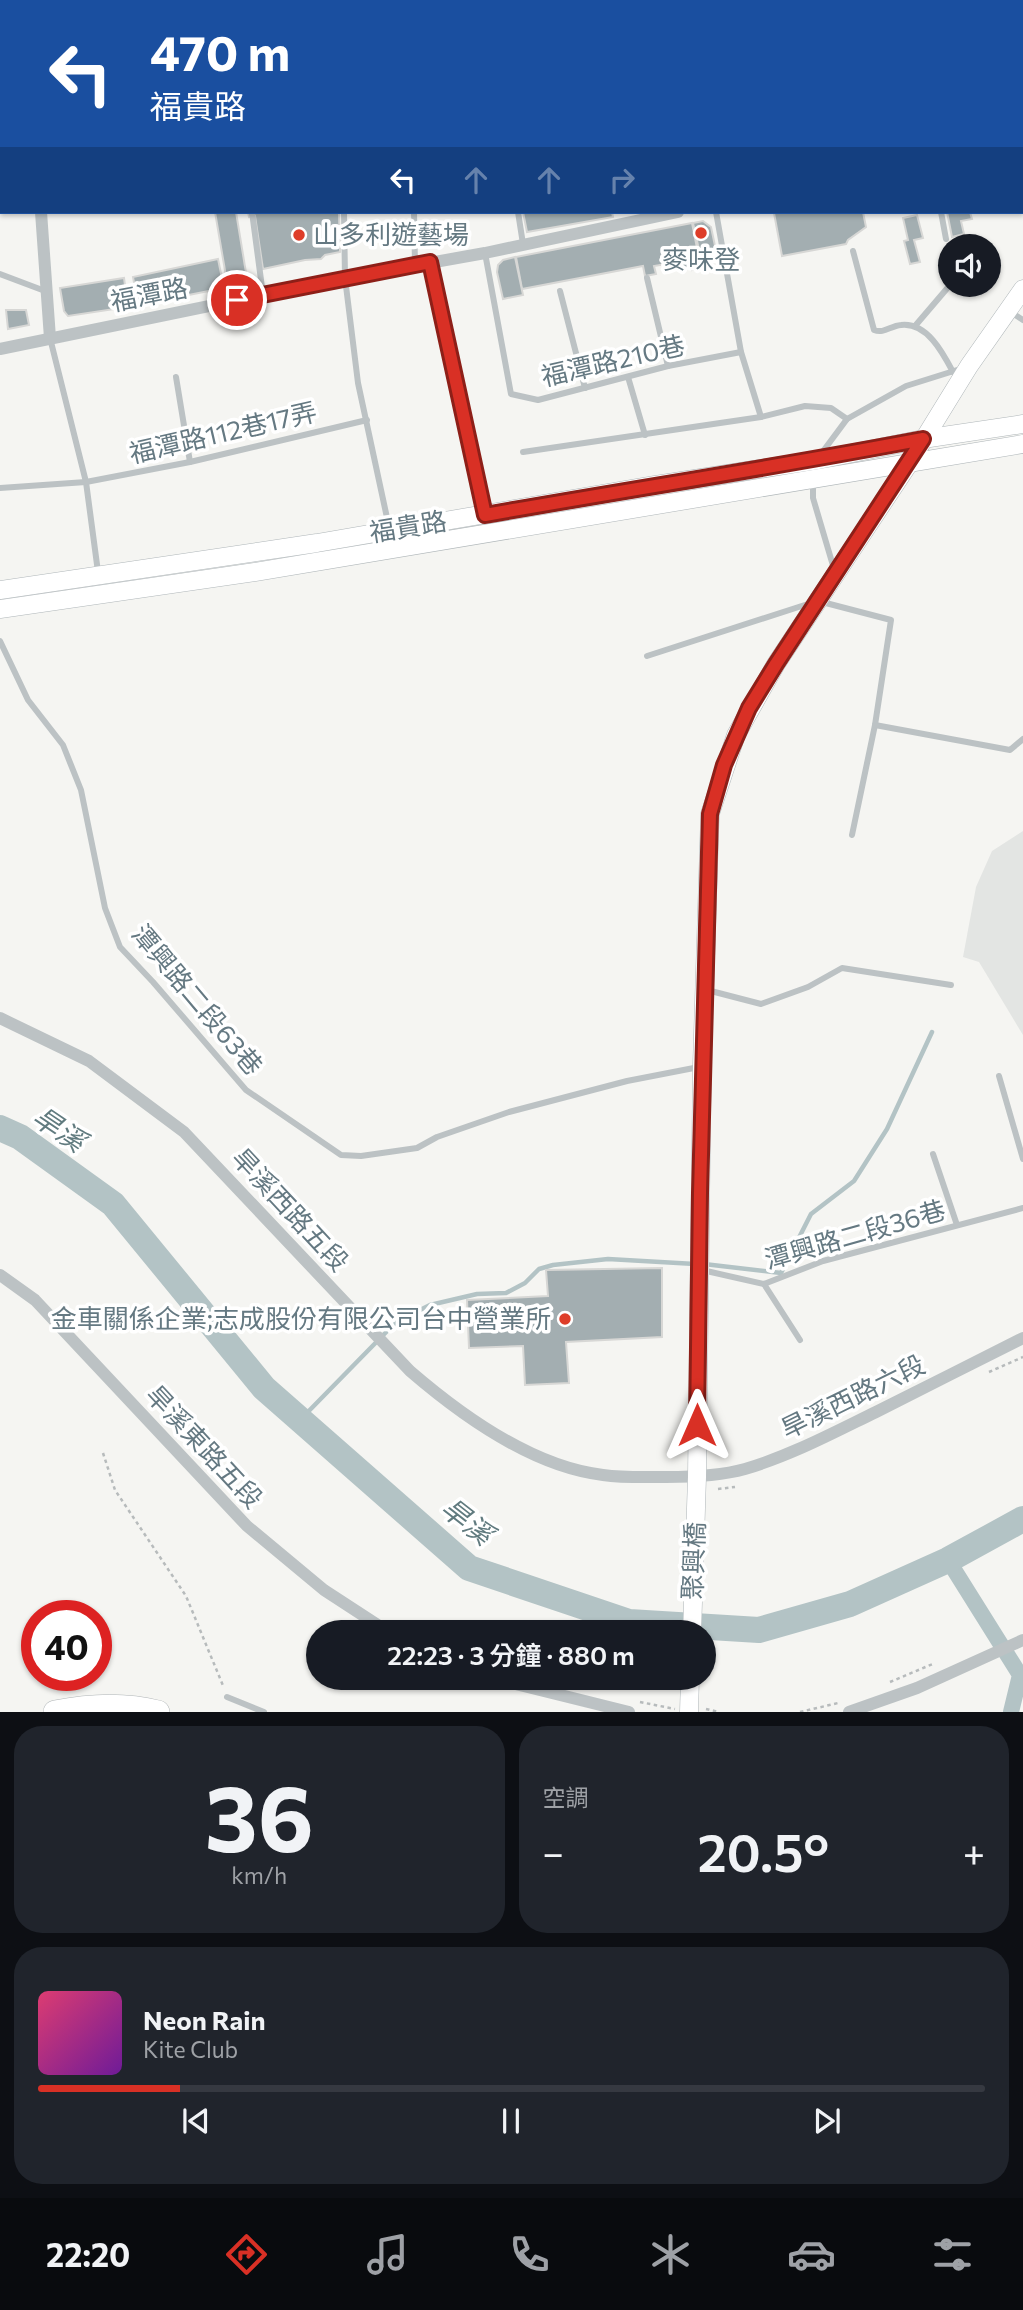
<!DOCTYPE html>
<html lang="zh-TW">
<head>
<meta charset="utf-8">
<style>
  :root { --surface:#171b24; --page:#20242c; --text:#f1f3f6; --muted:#9ea1a6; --line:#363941; --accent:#d93025 }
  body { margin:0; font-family:Commissioner,"Noto Sans TC",sans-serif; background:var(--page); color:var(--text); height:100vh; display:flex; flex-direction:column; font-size:26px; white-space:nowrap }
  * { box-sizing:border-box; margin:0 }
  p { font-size:23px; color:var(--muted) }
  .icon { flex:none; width:38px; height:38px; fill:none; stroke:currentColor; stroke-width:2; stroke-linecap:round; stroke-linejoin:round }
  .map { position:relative; height:1712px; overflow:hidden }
  .details { display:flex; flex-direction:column; gap:14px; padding:14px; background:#0d0f14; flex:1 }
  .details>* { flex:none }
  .top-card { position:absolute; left:0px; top:0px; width:1024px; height:214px; box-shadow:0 2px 5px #0004; background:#1a4fa0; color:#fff; overflow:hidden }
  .buttons { position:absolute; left:938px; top:234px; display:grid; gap:14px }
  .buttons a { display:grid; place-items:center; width:63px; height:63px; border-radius:50%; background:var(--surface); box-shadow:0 2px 5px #0004; font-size:35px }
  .speed { position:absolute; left:21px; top:1600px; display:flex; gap:14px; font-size:35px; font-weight:700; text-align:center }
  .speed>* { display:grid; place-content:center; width:91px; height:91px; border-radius:50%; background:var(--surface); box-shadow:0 2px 5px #0004; line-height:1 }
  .speed .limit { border:10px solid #d22; background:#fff; color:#111 }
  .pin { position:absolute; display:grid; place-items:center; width:60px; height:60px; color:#fff; margin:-30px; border:4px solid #fff; border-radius:50%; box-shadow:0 2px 7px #0007 }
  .me { position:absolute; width:77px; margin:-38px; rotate:0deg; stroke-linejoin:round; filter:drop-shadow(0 0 5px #0008) }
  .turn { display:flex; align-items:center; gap:24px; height:147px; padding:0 35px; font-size:32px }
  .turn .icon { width:91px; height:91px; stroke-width:2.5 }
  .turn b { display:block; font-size:49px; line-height:60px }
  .lanes { display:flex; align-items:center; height:66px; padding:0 35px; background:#0003; justify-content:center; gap:35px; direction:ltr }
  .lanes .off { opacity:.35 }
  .big { font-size:52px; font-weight:600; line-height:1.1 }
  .details .widget { flex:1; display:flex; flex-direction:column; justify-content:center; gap:10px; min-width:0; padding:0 24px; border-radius:28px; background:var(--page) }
  .details .dial { align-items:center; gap:0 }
  .dial b { font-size:91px; line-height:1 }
  .song { display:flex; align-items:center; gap:21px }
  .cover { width:84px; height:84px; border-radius:10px; background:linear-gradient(135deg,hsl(340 70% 55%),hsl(280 70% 35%)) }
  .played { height:7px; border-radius:4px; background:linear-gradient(90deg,var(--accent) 15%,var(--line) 15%) }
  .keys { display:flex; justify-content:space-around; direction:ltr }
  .heat { display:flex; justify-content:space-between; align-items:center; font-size:38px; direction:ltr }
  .details .tiles { flex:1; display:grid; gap:14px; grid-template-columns:1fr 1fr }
  .widget:last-child { grid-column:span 2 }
  .trip { position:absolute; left:306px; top:1620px; width:410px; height:70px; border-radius:35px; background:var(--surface); box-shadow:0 2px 5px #0004; font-weight:600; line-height:70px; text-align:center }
  .tabs { display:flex; height:112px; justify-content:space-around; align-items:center; background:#090b0e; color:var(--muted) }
  .tabs .icon { width:49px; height:49px }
  .tabs .active { color:var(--accent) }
  .tabs b { font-size:32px; color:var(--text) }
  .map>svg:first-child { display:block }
  .built { fill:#e3e5e3 }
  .green { fill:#d5dad1 }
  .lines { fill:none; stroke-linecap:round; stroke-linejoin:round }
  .stream { stroke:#b3c3c5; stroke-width:4.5 }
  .canal { stroke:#b3c3c5; stroke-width:16 }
  .river { stroke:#b3c3c5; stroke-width:26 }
  .building { fill:#a3aeb1; stroke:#d7d7d5; stroke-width:2 }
  .secondary-casing { stroke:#afb6b9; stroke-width:19 }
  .highway-casing { stroke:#b0b5b7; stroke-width:24 }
  .path { stroke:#b7bbbc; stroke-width:2.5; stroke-dasharray:3.5 3.5; stroke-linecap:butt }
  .lane { stroke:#bcc2c4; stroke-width:6 }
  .street { stroke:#bcc2c4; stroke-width:12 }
  .secondary { stroke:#fff; stroke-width:18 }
  .highway { stroke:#fff; stroke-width:23 }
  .route-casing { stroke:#8d1f18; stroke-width:18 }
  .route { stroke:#d93025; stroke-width:12 }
  .poi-dot { fill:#de3d29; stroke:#fff; stroke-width:2.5 }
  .labels { text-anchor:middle; stroke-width:7; stroke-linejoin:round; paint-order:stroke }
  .poi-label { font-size:26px; fill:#657982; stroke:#fff; text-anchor:start }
  .street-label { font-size:26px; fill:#657982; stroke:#fff }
  .water-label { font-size:28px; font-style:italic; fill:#617b7f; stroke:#fff }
</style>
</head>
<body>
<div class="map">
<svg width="1023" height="1712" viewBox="0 0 1023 1712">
  <rect width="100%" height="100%" fill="#f5f5f2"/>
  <polygon class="built" points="1023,831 1023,1035 979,962 963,957 976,887 992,851"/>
  <rect class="green" x="147" y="0" width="189" height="2"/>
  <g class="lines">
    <g class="stream">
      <polyline points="704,1264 781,1273 811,1214 854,1181 887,1129 932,1032"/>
      <polyline points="300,1420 396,1322 430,1305 477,1294 506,1293 525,1283 539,1269 553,1265 608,1259 695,1264"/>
    </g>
    <polyline class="canal" points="948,1560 1020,1675 1011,1712"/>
    <polyline class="river" points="0,1128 20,1137 113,1204 264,1388 469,1568 629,1622 759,1630 850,1604 948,1560 1023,1519"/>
  </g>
  <g class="building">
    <polygon points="215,212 236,212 248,285 228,288"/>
    <polygon points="248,212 339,212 340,252 325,255 321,259 305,260 263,269 255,216 249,217"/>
    <polygon points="523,212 612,212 613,217 527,232"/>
    <polygon points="782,212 863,212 866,227 848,240 846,244 782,256 774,213"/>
    <polygon points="947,212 970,212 972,219 961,221 964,234 952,237"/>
    <polygon points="917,215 923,238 914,240 920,262 910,264 904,241 908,240 903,218"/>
    <polygon points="703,221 711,227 718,260 702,263 693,223"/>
    <polygon points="692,223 701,268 692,270 692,267 674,270 672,263 654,266 656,274 645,276 643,266 522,289 516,257"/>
    <polygon points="515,257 523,295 503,299 497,272 498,265 503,260"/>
    <polygon points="218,259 224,288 138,305 133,277"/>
    <polygon points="124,278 128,307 68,316 64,311 60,288"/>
    <polygon points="6,310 26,310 29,325 8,329"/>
    <polygon points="662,1268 662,1337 566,1342 569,1383 525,1385 523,1346 469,1348 467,1300 548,1296 546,1270"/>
  </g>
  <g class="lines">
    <defs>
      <g id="secondary">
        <polyline points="699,0 700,2"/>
        <polyline points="0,590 317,543 654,485 818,460 923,439 1023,424"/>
        <polyline points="0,609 255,572 1023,444"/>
        <polyline points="692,1633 697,1477 702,1066 710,814 736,735 776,664 908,465 969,366 1023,289"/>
        <polyline points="689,1712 690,1678"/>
      </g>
      <path id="highway" d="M55 1712C90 1705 123 1703 158 1712"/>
    </defs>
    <use href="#secondary" class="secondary-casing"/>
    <use href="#highway" class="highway-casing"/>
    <g class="path">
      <polyline points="989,1372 1023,1357"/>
      <polyline points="103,1453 115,1490 186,1596 224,1688"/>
      <polyline points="718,1489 735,1487"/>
      <polyline points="399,1622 417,1633"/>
      <polyline points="890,1682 935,1663"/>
      <polyline points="640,1702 675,1709"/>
      <polyline points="706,1709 719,1712"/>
      <polyline points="800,1712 838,1703"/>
    </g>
    <g class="lane">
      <polyline points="137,0 137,2"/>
      <polyline points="346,0 346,2"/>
      <polyline points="448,0 448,2"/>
      <polyline points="538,0 538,2"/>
      <polyline points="799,0 799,2"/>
      <polyline points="952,0 953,2"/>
      <polyline points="892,2 905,0"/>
      <polyline points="0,38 2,38"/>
      <polyline points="1022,77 1023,77"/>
      <polyline points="252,212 263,295"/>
      <polyline points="344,212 345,278 358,383 389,527"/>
      <polyline points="414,212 415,265"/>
      <polyline points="518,212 523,244"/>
      <polyline points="716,212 741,352 761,417"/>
      <polyline points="941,212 946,239"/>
      <path d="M853 251 874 330C884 334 890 326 901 325 927 322 943 353 953 372"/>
      <polyline points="485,253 511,394 538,400 668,366 741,352"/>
      <polyline points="430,264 484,513"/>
      <polyline points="0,274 45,291"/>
      <polyline points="647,278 668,366"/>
      <polyline points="560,291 585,388"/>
      <polyline points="1009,311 1023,320"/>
      <polyline points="915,326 950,285"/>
      <polyline points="50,338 86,482 98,572"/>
      <polyline points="176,377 190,462"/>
      <polyline points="628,377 645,435"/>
      <polyline points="523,452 761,417 805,406 831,408 847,419"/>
      <polyline points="821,454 847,419 906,386 957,370"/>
      <polyline points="813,482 813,498 834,569"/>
      <polyline points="0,488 86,482 190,462 367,420"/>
      <polyline points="822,602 891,620 875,725 852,835"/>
      <polyline points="0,641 28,700 63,745 81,790 105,908 120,947 153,982 246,1090 341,1155 361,1156 417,1148 437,1137 509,1112 627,1081 699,1067"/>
      <polyline points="647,656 811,603"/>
      <polyline points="875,725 1010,750 1023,739"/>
      <polyline points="707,990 761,1004 808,987 842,968 951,985"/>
      <polyline points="999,1076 1023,1159"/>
      <polyline points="933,1154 957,1225"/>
      <polyline points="702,1270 764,1284 823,1261 1023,1208"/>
      <polyline points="764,1284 800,1340"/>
      <polyline points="227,1697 264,1712"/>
    </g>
    <g class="street">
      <polyline points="33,0 33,2"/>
      <polyline points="1022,147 1023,147"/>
      <polyline points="41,212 50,338"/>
      <polyline points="0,349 345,278 485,253 678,212"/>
      <path d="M0 1018 89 1061 184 1132 410 1371C461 1415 533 1467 603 1475 624 1478 645 1477 666 1477 692 1477 720 1476 745 1469 792 1455 833 1433 876 1412 925 1387 974 1363 1023 1338"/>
      <polyline points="0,1275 35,1300 247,1526 324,1590 390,1633"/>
      <polyline points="492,1678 629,1712"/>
      <polyline points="849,1712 917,1688 1023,1640"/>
    </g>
    <use href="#secondary" class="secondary"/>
    <use href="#highway" class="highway"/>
  </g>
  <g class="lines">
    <defs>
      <path id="route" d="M237 300 430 262 485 515C631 489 777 467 923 439L776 664 749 708 724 765 710 814 700 1193 697 1425"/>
    </defs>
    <use href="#route" class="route-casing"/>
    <use href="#route" class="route"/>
  </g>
  <g class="poi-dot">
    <circle cx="701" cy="233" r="7"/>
    <circle cx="299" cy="235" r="7"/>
    <circle cx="565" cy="1319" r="7"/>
  </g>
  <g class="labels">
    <g class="poi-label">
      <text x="313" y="244">山多利遊藝場</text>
      <text x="701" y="269" text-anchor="middle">麥味登</text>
      <text x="551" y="1328" text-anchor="end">金車關係企業;志成股份有限公司台中營業所</text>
    </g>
    <g class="street-label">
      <text transform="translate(149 295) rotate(-11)" y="9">福潭路</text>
      <text transform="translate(613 361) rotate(-13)" y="9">福潭路210巷</text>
      <text transform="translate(223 433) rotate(-13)" y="9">福潭路112巷17弄</text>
      <text transform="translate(408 527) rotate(-9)" y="9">福貴路</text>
      <text transform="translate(197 1000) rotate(50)" y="9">潭興路二段63巷</text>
      <text transform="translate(290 1210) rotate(47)" y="9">旱溪西路五段</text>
      <text transform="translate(855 1235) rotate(-16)" y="9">潭興路二段36巷</text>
      <text transform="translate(853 1397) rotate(-26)" y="9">旱溪西路六段</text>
      <text transform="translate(204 1447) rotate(47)" y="9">旱溪東路五段</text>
      <text transform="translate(694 1561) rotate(-88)" y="9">聚興橋</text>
    </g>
    <g class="water-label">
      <text transform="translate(59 1129) rotate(34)" y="10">旱溪</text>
      <text transform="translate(467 1521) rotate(38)" y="10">旱溪</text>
    </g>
  </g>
</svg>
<div class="buttons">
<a><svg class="icon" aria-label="sound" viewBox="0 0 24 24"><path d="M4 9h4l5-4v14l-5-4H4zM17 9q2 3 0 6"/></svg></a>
</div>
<div class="speed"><div class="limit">40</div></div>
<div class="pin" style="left:237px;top:300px;background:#d93025"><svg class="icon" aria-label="arrive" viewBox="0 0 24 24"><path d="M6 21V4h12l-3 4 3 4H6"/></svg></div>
<svg class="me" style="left:697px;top:1425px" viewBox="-20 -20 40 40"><path d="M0-17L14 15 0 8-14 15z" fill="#d93025" stroke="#fff" stroke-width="4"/></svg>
<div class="trip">22:23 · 3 分鐘 · 880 m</div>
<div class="top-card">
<div class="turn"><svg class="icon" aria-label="left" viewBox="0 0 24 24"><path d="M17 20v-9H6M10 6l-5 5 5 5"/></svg><div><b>470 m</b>福貴路</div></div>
<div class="lanes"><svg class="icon" aria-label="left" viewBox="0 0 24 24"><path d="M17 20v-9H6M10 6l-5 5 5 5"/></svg><svg class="icon off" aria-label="ahead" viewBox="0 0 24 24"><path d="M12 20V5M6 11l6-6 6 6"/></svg><svg class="icon off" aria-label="ahead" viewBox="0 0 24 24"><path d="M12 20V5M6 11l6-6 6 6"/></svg><svg class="icon off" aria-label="right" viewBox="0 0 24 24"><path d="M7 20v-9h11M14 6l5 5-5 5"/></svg></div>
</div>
</div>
<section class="details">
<div class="tiles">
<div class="widget dial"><b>36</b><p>km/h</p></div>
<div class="widget"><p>空調</p>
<div class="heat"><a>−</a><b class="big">20.5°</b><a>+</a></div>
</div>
<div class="widget">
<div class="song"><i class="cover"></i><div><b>Neon Rain</b><p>Kite Club</p></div></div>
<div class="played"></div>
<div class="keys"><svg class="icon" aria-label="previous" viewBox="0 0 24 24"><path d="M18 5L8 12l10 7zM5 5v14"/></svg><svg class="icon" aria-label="pause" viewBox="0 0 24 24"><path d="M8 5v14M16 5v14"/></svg><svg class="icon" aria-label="next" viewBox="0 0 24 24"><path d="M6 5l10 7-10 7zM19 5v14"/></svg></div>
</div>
</div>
</section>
<nav class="tabs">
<b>22:20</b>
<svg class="icon active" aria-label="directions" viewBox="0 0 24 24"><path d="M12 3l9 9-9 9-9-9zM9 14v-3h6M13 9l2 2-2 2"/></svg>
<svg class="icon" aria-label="music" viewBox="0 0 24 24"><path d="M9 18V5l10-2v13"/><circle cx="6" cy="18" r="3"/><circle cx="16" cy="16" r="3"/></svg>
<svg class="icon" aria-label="phone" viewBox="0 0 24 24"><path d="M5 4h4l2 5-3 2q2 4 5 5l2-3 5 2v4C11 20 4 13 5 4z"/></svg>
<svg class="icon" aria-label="climate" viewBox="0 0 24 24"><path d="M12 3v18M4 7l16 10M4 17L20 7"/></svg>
<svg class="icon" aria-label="car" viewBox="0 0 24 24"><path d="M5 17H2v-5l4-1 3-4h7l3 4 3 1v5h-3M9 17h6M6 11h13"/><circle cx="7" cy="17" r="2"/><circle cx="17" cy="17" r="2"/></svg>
<svg class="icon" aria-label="filters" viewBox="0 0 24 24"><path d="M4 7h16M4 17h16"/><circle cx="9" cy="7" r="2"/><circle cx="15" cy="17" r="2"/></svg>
</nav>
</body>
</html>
